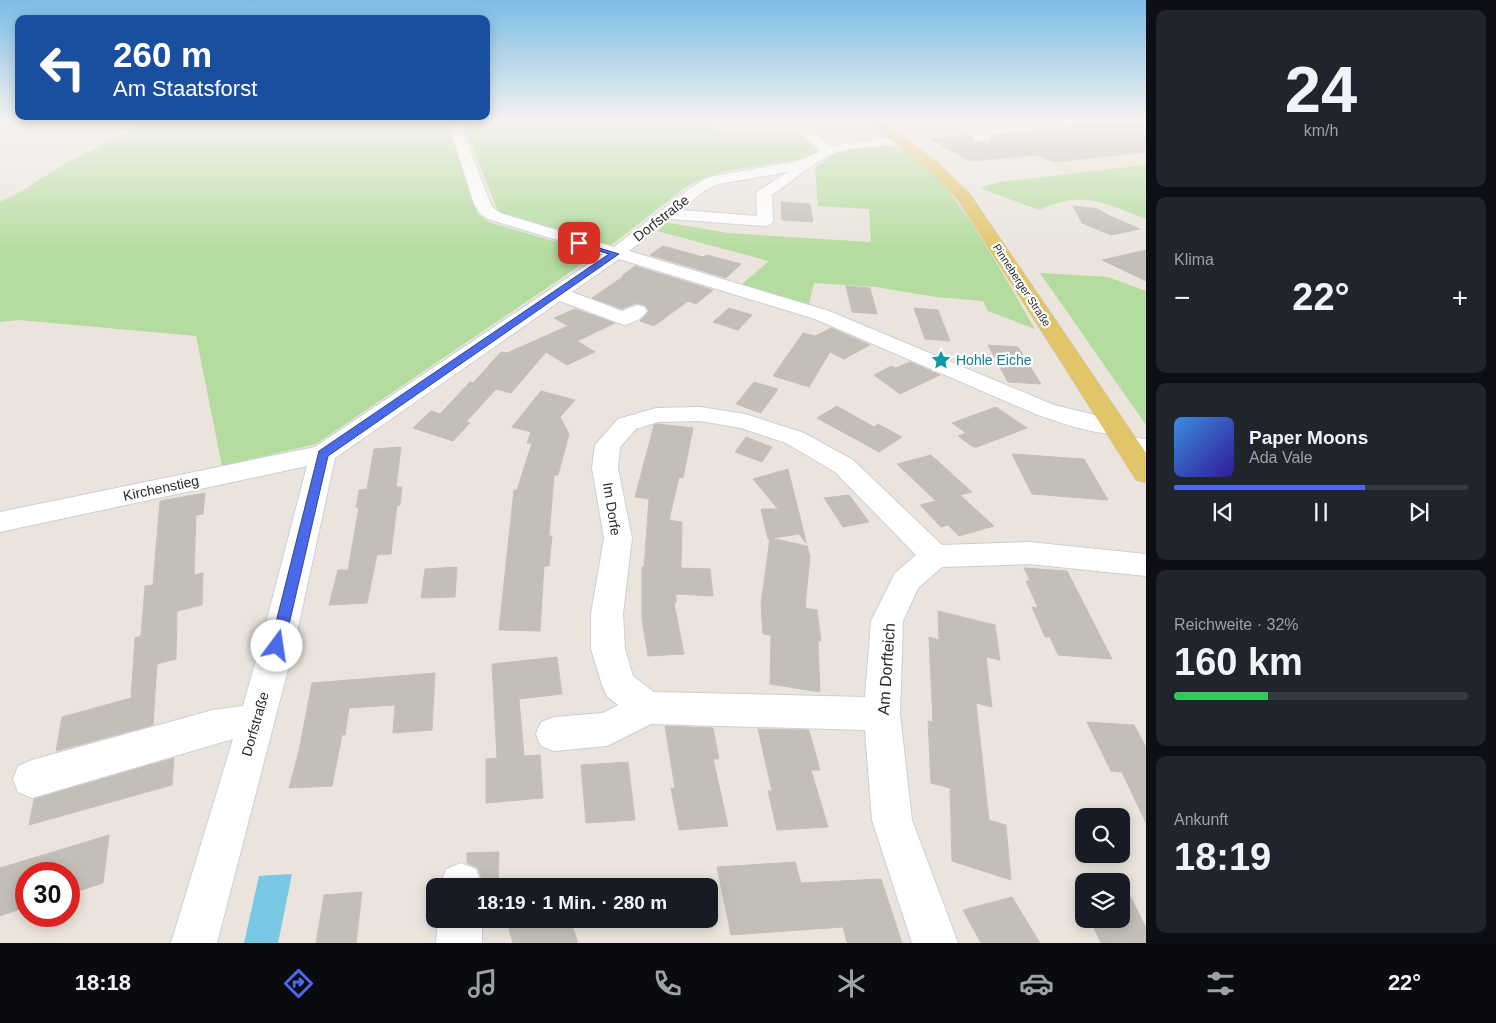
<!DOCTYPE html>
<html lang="de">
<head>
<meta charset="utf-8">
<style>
  :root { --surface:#171b24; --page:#20242c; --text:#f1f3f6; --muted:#9ea1a6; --line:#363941; --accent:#4b6ae9 }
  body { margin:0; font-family:Helvetica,sans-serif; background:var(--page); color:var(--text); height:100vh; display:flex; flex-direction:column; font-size:19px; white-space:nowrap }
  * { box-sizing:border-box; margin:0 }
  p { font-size:16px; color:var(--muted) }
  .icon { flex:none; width:28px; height:28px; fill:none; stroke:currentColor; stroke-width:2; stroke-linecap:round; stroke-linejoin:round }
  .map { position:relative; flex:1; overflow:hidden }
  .side { display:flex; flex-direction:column; gap:10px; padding:10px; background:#0d0f14; width:350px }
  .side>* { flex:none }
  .top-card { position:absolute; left:15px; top:15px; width:475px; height:105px; border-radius:10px; box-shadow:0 2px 12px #0003; background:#1a4fa0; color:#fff; overflow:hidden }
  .tools { position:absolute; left:1075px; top:808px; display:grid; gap:10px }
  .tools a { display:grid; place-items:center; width:55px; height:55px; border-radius:10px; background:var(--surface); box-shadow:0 2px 12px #0003; font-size:25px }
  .speed { position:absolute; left:15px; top:862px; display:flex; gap:10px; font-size:25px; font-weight:700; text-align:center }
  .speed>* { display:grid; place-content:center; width:65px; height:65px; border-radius:50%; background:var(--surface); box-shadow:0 2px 12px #0003; line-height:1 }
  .speed .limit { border:8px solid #d22; background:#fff; color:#111 }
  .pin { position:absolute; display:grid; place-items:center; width:42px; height:42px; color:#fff; margin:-21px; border-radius:10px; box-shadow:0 2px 8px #0006 }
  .me { position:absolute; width:55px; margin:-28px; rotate:14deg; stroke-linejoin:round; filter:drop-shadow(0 0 4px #0008) }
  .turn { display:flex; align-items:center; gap:18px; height:105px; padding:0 15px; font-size:22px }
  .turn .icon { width:65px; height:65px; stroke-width:2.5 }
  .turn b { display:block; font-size:35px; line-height:42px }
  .big { font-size:38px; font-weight:800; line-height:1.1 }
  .side .widget { flex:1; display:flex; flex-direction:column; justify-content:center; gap:8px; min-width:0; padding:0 18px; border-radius:10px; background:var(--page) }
  .side .dial { align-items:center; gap:0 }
  .dial b { font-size:65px; line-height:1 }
  .song { display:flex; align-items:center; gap:15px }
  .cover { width:60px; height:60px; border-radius:8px; background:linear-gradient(135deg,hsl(210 70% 55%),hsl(250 70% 35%)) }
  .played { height:5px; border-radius:2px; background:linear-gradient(90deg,var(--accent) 65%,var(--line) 65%) }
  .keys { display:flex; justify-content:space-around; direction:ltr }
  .heat { display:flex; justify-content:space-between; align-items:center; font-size:28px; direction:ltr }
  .charge { height:8px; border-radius:4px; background:linear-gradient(90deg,#34c759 32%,var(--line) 0) }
  .trip { position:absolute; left:426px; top:878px; width:292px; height:50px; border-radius:10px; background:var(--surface); box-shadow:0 2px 12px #0003; font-weight:800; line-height:50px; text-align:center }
  .menu { display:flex; height:80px; justify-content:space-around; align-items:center; background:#090b0e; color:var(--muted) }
  .menu .icon { width:35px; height:35px }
  .menu .on { color:var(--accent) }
  .menu b { font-size:22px; color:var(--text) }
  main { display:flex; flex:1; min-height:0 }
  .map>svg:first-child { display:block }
  .education { fill:#ebe1ce }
  .green { fill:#b4dc9e }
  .water { fill:#79c8e3 }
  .building { fill:#c3bfb8; stroke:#c6c0b7 }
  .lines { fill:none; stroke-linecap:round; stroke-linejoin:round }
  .minor-casing { stroke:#cbceda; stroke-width:2 }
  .major-casing { stroke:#c3c3c3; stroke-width:1 }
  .minor { fill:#fff; fill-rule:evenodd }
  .major { fill:#e3c569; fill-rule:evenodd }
  .route { fill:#4b6ae9; stroke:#314597 }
  .labels { text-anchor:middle; stroke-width:4.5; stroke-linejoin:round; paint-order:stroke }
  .far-street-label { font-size:11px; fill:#2a2a2a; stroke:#fff }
  .street-label { font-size:14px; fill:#2a2a2a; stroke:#fff }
  .culture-label { font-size:14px; fill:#0d838f; stroke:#fff; text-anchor:start }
  .near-street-label { font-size:16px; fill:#2a2a2a; stroke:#fff }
</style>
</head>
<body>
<main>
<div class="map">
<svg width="1146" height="943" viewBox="0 0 1146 943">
  <rect width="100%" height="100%" fill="#eae4dd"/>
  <polygon class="education" points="948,121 1146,121 1146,165 1065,175 1028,157 952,164 934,151 944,151 948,154 975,152 967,131"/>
  <g class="green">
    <polygon points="149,121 454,121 449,130 478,214 489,222 597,254 316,444 222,466 196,336 19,320 0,322 0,202 22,191 63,165"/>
    <polygon points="472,121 799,121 803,124 716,125 718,132 815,135 830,146 811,158 731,170 706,177 687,186 610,246 499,213 465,129"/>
    <path d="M880 145C887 146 895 147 902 149 947 166 1009 286 1035 329L988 311 983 301 936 297 875 287 814 283 808 307 741 285 769 261 657 231 664 222 728 233 871 242 869 209 818 206 815 168 842 149Z"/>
    <path d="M1146 165V219C1104 203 1082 189 1039 210L980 188 999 182Z"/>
    <polygon points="1040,273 1108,277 1146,291 1146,425"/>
  </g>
  <polygon class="water" points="292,874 278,943 244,943 259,876"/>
  <g class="building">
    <polygon points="1088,121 1146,121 1146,152 1053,162 1038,155 969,161 931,139 971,136 974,143 990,142 992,136 1045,131 1052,128 1070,126 1074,122"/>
    <polygon points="781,202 810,204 813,222 782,220"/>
    <polygon points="1073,206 1098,209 1108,215 1140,229 1111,235 1082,223"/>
    <polygon points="663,246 703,257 707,255 741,264 726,278 650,255"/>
    <polygon points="1146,250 1146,281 1102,260"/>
    <polygon points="635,266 713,290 696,304 688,301 654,326 640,321 649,311 645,305 636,303 622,309 592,298 624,276 622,276"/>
    <polygon points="846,286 870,288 877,314 852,312"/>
    <polygon points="729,308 752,315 738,330 713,322"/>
    <polygon points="914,308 938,310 950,341 925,339"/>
    <polygon points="575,309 615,323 577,341 595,352 567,365 546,352 511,393 496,389 466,422 470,423 453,441 413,428 431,411 440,414 470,382 473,383 501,352 507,353 568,326 554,318"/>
    <polygon points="831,328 870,345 844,359 830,352 809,387 773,376 803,333 815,336"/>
    <polygon points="988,345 1018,347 1041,384 1008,382"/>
    <polygon points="910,362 940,375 900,394 874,375 891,366 896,368"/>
    <polygon points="754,382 778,389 761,413 736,404"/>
    <polygon points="541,391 575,400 560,417 569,434 558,475 554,475 549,536 552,536 549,566 544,566 540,631 499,630 514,490 517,490 532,443 527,443 531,432 512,427"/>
    <polygon points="837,406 874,427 878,424 902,437 879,452 817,418"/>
    <polygon points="996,407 1027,428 977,447 973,447 958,436 966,433 952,423"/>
    <polygon points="658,424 693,428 683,478 679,477 669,520 682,522 681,568 710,569 713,596 676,594 676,603 674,603 684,654 648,656 642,620 642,567 644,567 649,499 635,497 654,425"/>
    <polygon points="746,437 772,447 762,462 735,452"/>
    <polygon points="401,447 396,487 402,487 400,505 397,505 391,554 377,555 367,603 329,605 338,570 348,570 359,507 356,508 359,490 367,489 374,449"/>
    <polygon points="1012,454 1084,459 1108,500 1032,494"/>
    <polygon points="931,455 972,492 960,495 994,526 959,536 948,525 941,527 920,505 936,501 897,464"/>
    <polygon points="788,469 804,533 806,543 799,534 768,539 761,509 778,509 753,479"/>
    <polygon points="205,493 203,514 196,515 194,575 203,573 202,605 177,611 176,659 157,664 153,725 56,751 62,717 131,698 135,638 141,636 145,586 153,585 160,501"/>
    <polygon points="849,495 869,522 843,527 824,498"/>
    <polygon points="770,538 807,546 810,556 805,608 817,610 821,641 818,641 820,692 770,684 771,635 763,634 761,604"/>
    <polygon points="457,567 455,597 421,598 425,569"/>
    <polygon points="1024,568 1067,571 1112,659 1058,655 1050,637 1045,637 1032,607 1038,608 1026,581 1030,581"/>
    <polygon points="938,611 995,625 1000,660 986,657 992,707 976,703 989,820 1006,825 1011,880 952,861 950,788 931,783 928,721 933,722 929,637 939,640"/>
    <polygon points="557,657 562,694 519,699 524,756 540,755 543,798 486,803 486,759 497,758 492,664"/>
    <polygon points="435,673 432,730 393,733 395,705 349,708 345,735 342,735 332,786 289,788 299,751 312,683"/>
    <polygon points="1087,722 1134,725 1146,747 1146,823 1122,772 1111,771"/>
    <polygon points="665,726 713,728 719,759 713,759 728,826 679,830 671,788 675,788"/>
    <polygon points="758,729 809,730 820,770 811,770 828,827 777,830 768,791 772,791"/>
    <polygon points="174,758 172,785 29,825 34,799"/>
    <polygon points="628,762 635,820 586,823 581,765"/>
    <polygon points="109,835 103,883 69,894 69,874 26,874 26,907 0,916 0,868"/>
    <polygon points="499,852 498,886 484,886 478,868 467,863 467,853"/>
    <polygon points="795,862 801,883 881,879 902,943 847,943 843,927 731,935 717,867"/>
    <polygon points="1121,877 1146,928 1146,943 1101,943 1090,919 1121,919"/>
    <polygon points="362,892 356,943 316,943 324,895"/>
    <polygon points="1012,897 1040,943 981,943 963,910"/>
    <polygon points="506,919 570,919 578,943 513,943"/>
  </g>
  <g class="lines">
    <defs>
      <g id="minor">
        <path d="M456 121H468L463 129 464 135 492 207 500 213 614 247 693 186 709 177 798 161 821 151 794 128 792 125 797 121H813L807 126 831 146 900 136 905 137 906 140 900 144C881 146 859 146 841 151 817 158 793 181 772 195L773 221 771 224 765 226 670 219 629 251 829 311 1054 405 1123 422 1126 427 1123 432C1100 438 1060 422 1038 415L815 319 619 259 572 292 622 311 637 305 644 307 647 311C642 319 633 323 624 325L560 301 335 458 294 646 217 943H171L233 739 32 798 18 792 13 779 18 766 32 760 213 710 243 706 260 646 307 466 0 532V512L315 447 603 254 488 219 480 213 474 204 452 135 451 129ZM788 172 759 190 756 193 757 216 681 210 703 192 718 184Z"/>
        <polygon points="946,121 961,121 976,128 1035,121 1072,121 1070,124 1051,126 1045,129 988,134 991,137 990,140 974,141 974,136"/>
        <path d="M700 407 745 414 804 433 853 460 942 545 1029 542 1146 554V576L1029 564 942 567 918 588 903 621 900 714 912 820 958 943H912L872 820 865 730 651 724 607 746 554 751 541 746 536 734 541 722 554 717 603 713 618 705 607 696 602 685 591 649V614L604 538 592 468 595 445 618 419 656 408ZM700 421 741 428 786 443 835 472 916 555 895 573 871 621 865 697 654 692 633 676 625 649 623 614 632 538 618 468 620 447 636 429 658 422Z"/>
        <polygon points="1127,437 1146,439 1146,455 1118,451 1114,445 1118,439"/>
        <polygon points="461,863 476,869 482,886 440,886 446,869"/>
        <polygon points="438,919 482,919 482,943 436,943"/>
      </g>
      <polygon id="major" points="866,121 880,121 901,135 937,162 970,194 1146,453 1146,483 1136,480 958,200 927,168"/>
    </defs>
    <use href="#minor" class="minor-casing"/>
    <use href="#major" class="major-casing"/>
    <use href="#minor" class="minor"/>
    <use href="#major" class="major"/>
  </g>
  <linearGradient id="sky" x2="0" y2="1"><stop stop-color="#7bbce6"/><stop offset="0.48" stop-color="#f6f3f0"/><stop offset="1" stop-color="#f6f3f0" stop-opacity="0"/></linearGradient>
  <rect width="1146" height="253" fill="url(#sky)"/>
  <polygon class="route" points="576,241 619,254 328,456 284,646 282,650 277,652 272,650 270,646 319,451 609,254 576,244"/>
  <defs>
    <symbol id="sight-bare" viewBox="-9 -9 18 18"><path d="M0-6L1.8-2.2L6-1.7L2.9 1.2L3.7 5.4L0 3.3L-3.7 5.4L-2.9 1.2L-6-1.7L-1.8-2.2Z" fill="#0f9aa8" stroke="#fff" stroke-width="2.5" paint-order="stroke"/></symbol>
  </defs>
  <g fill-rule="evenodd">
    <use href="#sight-bare" x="927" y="346" width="28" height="28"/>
  </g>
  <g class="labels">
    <g class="far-street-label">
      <text transform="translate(1022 285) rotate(57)" y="4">Pinneberger Straße</text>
    </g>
    <g class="street-label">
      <text transform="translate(661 218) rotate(-38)" y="5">Dorfstraße</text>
      <text transform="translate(161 488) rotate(-12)" y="5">Kirchenstieg</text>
      <text transform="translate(612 509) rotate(81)" y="5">Im Dorfe</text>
      <text transform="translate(255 724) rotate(-74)" y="5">Dorfstraße</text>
    </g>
    <g class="culture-label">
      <text x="956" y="365">Hohle Eiche</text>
    </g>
    <g class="near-street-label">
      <text transform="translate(886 669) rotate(-86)" y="6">Am Dorfteich</text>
    </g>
  </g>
</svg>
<div class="tools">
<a><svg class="icon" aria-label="search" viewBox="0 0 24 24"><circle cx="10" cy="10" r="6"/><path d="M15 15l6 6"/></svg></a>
<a><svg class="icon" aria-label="layers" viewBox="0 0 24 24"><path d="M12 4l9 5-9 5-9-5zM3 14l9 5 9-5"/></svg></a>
</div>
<div class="speed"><div class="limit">30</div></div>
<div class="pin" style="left:579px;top:243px;background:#d93025"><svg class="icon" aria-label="arrive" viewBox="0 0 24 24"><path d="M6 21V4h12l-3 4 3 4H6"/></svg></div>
<svg class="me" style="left:277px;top:646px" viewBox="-20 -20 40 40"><circle r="19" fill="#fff"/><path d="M0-13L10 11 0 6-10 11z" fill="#4b6ae9"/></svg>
<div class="trip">18:19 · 1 Min. · 280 m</div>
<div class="top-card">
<div class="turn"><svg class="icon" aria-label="left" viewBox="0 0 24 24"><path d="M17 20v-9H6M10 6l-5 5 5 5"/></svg><div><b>260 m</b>Am Staatsforst</div></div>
</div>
</div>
<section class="side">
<div class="widget dial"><b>24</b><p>km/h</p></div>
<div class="widget"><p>Klima</p>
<div class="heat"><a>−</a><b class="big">22°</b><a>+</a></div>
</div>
<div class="widget">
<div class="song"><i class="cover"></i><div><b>Paper Moons</b><p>Ada Vale</p></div></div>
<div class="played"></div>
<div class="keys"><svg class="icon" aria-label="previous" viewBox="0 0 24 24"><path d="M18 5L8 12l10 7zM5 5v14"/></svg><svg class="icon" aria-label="pause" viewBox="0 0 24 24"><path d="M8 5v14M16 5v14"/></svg><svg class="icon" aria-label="next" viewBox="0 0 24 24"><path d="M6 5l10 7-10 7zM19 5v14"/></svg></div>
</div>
<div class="widget"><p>Reichweite · 32%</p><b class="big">160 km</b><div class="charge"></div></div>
<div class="widget"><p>Ankunft</p><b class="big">18:19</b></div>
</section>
</main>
<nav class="menu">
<b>18:18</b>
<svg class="icon on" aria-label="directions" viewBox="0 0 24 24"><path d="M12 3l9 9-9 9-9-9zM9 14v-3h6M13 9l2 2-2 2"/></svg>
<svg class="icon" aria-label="music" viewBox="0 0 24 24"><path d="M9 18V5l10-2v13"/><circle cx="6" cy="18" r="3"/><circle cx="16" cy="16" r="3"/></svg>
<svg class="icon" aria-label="phone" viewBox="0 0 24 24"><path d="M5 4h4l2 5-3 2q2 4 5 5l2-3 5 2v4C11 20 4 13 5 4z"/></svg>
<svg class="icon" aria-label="climate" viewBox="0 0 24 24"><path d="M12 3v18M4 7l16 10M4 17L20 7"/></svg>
<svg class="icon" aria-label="car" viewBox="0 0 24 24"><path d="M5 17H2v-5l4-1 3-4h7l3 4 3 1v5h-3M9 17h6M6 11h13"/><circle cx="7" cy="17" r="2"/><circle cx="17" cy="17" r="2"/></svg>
<svg class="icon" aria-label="filters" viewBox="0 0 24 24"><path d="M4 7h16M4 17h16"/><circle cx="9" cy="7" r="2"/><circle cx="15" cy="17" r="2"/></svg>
<b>22°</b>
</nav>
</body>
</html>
